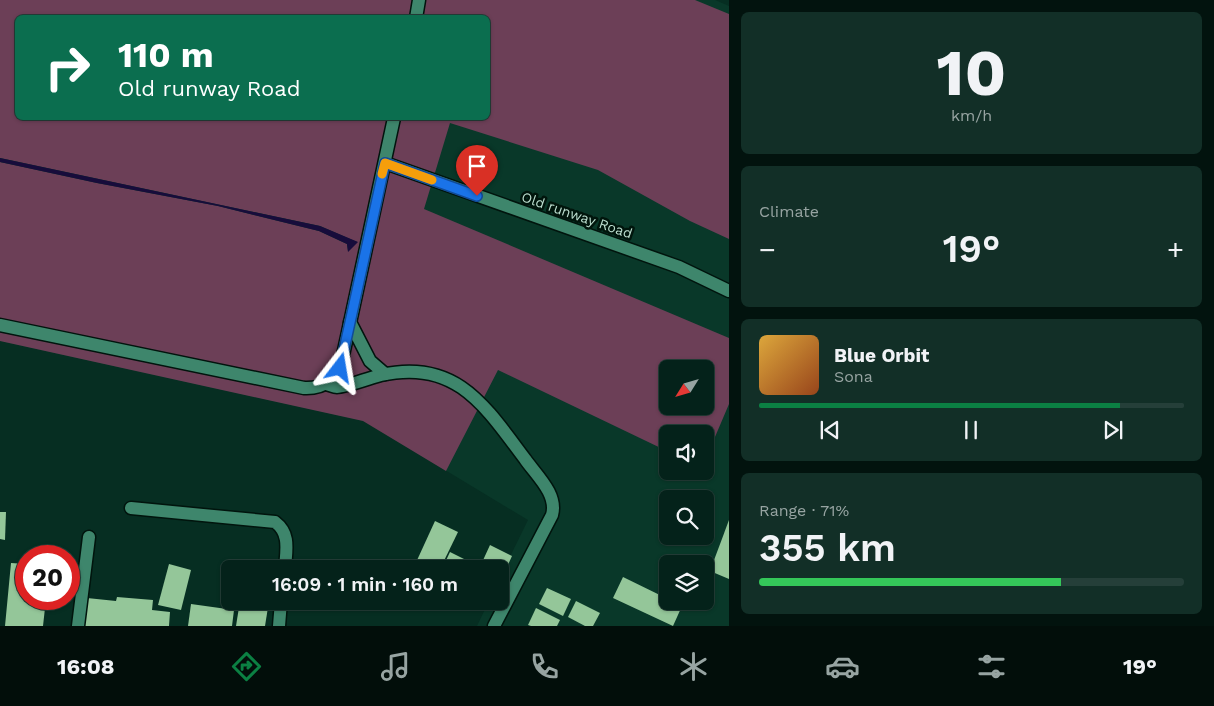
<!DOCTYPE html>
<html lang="en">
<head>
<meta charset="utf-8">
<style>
  :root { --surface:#04221a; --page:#122f27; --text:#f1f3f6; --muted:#97a4a2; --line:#253f39; --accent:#0b8043 }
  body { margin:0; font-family:"Work Sans",sans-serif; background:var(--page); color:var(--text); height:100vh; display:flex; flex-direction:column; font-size:19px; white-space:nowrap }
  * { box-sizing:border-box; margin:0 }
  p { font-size:16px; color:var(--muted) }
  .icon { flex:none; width:28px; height:28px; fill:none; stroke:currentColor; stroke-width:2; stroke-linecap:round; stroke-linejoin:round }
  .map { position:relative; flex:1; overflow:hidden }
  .drawer { display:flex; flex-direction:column; gap:12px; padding:12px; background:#02130e; width:485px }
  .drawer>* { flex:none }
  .hud { position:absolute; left:15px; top:15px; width:475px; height:105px; border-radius:8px; box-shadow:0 1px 4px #0004,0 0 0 1px var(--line); background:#0b6e4f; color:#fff; overflow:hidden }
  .needle { width:32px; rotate:233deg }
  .tools { position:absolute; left:659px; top:360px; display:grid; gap:10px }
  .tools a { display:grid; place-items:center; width:55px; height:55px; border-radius:8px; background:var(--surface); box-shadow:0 1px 4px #0004,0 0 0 1px var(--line); font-size:25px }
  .speed { position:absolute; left:15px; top:545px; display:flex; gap:10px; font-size:25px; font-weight:700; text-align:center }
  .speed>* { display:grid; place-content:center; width:65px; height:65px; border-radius:50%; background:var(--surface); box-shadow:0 1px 4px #0004,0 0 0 1px var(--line); line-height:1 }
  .speed .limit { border:8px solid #d22; background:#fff; color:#111 }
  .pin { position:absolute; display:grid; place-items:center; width:42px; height:42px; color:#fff; margin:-51px -21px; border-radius:50% 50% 50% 0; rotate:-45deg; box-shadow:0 0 5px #0007 }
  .pin .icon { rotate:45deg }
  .me { position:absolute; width:55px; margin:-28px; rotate:14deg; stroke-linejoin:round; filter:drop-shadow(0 0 4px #0008) }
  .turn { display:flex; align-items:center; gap:18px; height:105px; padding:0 20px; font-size:22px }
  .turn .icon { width:65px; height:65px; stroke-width:2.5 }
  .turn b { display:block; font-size:35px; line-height:42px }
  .big { font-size:38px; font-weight:600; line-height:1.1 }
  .drawer .card { flex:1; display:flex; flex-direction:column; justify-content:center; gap:8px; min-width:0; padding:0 18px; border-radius:8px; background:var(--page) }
  .drawer .dial { align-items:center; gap:0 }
  .dial b { font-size:65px; line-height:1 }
  .song { display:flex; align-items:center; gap:15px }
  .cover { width:60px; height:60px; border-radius:8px; background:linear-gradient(135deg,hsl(40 70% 55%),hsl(20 70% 35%)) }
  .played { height:5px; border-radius:2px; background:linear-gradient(90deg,var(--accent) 85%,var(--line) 85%) }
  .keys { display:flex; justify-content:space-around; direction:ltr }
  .heat { display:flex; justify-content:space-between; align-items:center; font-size:28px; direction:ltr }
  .charge { height:8px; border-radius:4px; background:linear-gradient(90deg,#34c759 71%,var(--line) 0) }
  .trip { position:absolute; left:221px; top:560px; width:288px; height:50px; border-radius:8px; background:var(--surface); box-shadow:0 1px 4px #0004,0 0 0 1px var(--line); font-weight:600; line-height:50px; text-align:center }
  .menu { display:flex; height:80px; justify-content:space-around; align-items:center; background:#020e0a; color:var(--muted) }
  .menu .icon { width:35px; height:35px }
  .menu .on { color:var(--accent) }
  .menu b { font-size:22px; color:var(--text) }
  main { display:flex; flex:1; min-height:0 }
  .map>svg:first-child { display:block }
  .built { fill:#093829; fill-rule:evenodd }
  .green { fill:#6c3f57; fill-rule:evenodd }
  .water { fill:#170c3b }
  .building { fill:#94c699 }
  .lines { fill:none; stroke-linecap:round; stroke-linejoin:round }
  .minor-casing { stroke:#01140d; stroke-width:15 }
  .minor { stroke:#3e866c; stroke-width:12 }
  .route-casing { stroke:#114b97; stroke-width:12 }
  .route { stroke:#1a73e8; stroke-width:9 }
  .slow { stroke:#f59e0b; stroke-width:9 }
  .labels { text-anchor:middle; stroke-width:5; stroke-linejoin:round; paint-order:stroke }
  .street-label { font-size:14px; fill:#bbdecf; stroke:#00150c }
</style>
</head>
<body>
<main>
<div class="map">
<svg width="729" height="626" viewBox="0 0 729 626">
  <rect width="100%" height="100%" fill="#062e22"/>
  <path class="built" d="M0 0H715L729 6V626H477L489 601H500V577L528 520 364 421 0 341ZM18 18H488V118H18ZM668 369H705V406H668ZM668 434H705V471H668ZM668 499H705V536H668ZM668 564H705V601H668Z"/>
  <path class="green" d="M0 0H695L729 14V239L690 221 598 170 450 123 424 209 729 338V404L712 444 705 448V434H668L667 451 498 370 446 471 363 421 0 341V162L97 183 218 206 319 231 347 244 348 251 357 242 320 226 0 158ZM18 18H488V118H18ZM668 369H705V406H668Z"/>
  <polygon class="water" points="0,158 320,226 358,242 348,252 347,244 319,231 218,206 97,183 0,162"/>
  <g class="building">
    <polygon points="0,512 6,512 5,540 0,539"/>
    <polygon points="729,520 729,579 710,571"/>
    <polygon points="435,521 458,532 440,569 413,569"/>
    <polygon points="490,545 512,556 500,582 500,569 479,569"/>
    <polygon points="450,552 478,566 477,569 442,569"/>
    <polygon points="11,563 26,564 26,599 46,599 43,626 5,626"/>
    <polygon points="169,564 191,570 181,610 158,605"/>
    <polygon points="623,577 668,599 668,601 673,601 682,606 673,626 613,598"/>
    <polygon points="547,588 571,599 563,616 539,604"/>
    <polygon points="117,597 153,600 152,610 170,612 169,626 84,626 87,598 116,601"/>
    <polygon points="240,601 269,601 265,626 236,626"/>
    <polygon points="470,601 491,601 487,609"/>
    <polygon points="576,601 600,613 593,626 585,626 568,617"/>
    <polygon points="191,604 234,610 232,626 188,626"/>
    <polygon points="536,608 560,620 557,626 531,626 528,625"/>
  </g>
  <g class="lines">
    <defs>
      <g id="minor">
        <polyline points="416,18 419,0"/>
        <polyline points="385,163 679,267 729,291"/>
        <polyline points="350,322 370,361 385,374"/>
        <path d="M0 325 304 388C325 389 336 379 342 360L394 118"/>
        <path d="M326 384C330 385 334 387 337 387 342 388 373 377 381 375 456 358 485 406 525 459 536 475 558 494 552 515L494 626"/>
        <path d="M131 508 275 522C291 534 286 551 285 569"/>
        <polyline points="78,626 89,537"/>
        <polyline points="279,626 281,601"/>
      </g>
    </defs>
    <use href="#minor" class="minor-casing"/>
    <use href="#minor" class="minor"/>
  </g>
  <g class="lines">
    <defs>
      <polyline id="route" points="340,368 385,163 477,196"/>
    </defs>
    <use href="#route" class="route-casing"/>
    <use href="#route" class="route"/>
    <polyline class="slow" points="382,174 385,163 432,180"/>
  </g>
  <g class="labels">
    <g class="street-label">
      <text transform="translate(577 215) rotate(19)" y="5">Old runway Road</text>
    </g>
  </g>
</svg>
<div class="tools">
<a><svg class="needle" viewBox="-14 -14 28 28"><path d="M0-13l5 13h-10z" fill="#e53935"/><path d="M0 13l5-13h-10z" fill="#97a4a2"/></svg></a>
<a><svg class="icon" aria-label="sound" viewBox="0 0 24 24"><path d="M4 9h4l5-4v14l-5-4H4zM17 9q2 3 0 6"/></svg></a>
<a><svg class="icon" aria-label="search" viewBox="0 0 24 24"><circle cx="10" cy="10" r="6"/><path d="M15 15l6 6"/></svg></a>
<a><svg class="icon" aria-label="layers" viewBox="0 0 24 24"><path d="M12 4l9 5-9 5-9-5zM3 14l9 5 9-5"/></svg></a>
</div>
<div class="speed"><div class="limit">20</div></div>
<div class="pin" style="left:477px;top:196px;background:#d93025"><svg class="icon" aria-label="arrive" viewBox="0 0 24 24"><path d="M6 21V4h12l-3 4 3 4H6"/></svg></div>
<svg class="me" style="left:340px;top:368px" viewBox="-20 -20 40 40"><path d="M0-17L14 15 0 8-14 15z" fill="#1a73e8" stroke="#fff" stroke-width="4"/></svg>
<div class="trip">16:09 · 1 min · 160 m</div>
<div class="hud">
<div class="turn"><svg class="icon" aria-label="right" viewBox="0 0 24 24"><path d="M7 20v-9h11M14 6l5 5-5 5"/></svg><div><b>110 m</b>Old runway Road</div></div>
</div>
</div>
<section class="drawer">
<div class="card dial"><b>10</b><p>km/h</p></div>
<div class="card"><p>Climate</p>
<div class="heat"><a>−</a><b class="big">19°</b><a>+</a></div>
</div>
<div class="card">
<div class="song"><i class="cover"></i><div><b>Blue Orbit</b><p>Sona</p></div></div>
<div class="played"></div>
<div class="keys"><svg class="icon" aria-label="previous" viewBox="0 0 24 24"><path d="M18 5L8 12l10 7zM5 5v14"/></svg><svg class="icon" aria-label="pause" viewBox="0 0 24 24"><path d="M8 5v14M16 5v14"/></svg><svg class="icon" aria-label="next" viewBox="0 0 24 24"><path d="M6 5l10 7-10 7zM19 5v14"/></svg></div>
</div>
<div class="card"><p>Range · 71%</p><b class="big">355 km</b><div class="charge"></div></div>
</section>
</main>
<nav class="menu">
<b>16:08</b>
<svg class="icon on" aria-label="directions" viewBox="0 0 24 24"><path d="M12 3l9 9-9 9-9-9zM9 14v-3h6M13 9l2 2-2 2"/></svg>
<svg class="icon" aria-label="music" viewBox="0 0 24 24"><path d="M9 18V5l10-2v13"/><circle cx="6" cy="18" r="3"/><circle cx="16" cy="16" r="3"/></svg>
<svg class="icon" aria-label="phone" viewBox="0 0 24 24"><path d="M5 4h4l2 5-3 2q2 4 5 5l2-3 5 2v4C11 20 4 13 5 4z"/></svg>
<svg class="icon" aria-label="climate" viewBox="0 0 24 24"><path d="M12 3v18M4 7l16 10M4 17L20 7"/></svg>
<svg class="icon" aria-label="car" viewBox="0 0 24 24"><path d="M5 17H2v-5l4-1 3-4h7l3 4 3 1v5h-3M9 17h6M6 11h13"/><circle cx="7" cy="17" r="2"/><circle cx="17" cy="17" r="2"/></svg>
<svg class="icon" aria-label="filters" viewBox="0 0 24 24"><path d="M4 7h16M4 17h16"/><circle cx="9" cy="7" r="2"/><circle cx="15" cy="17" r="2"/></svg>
<b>19°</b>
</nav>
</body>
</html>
